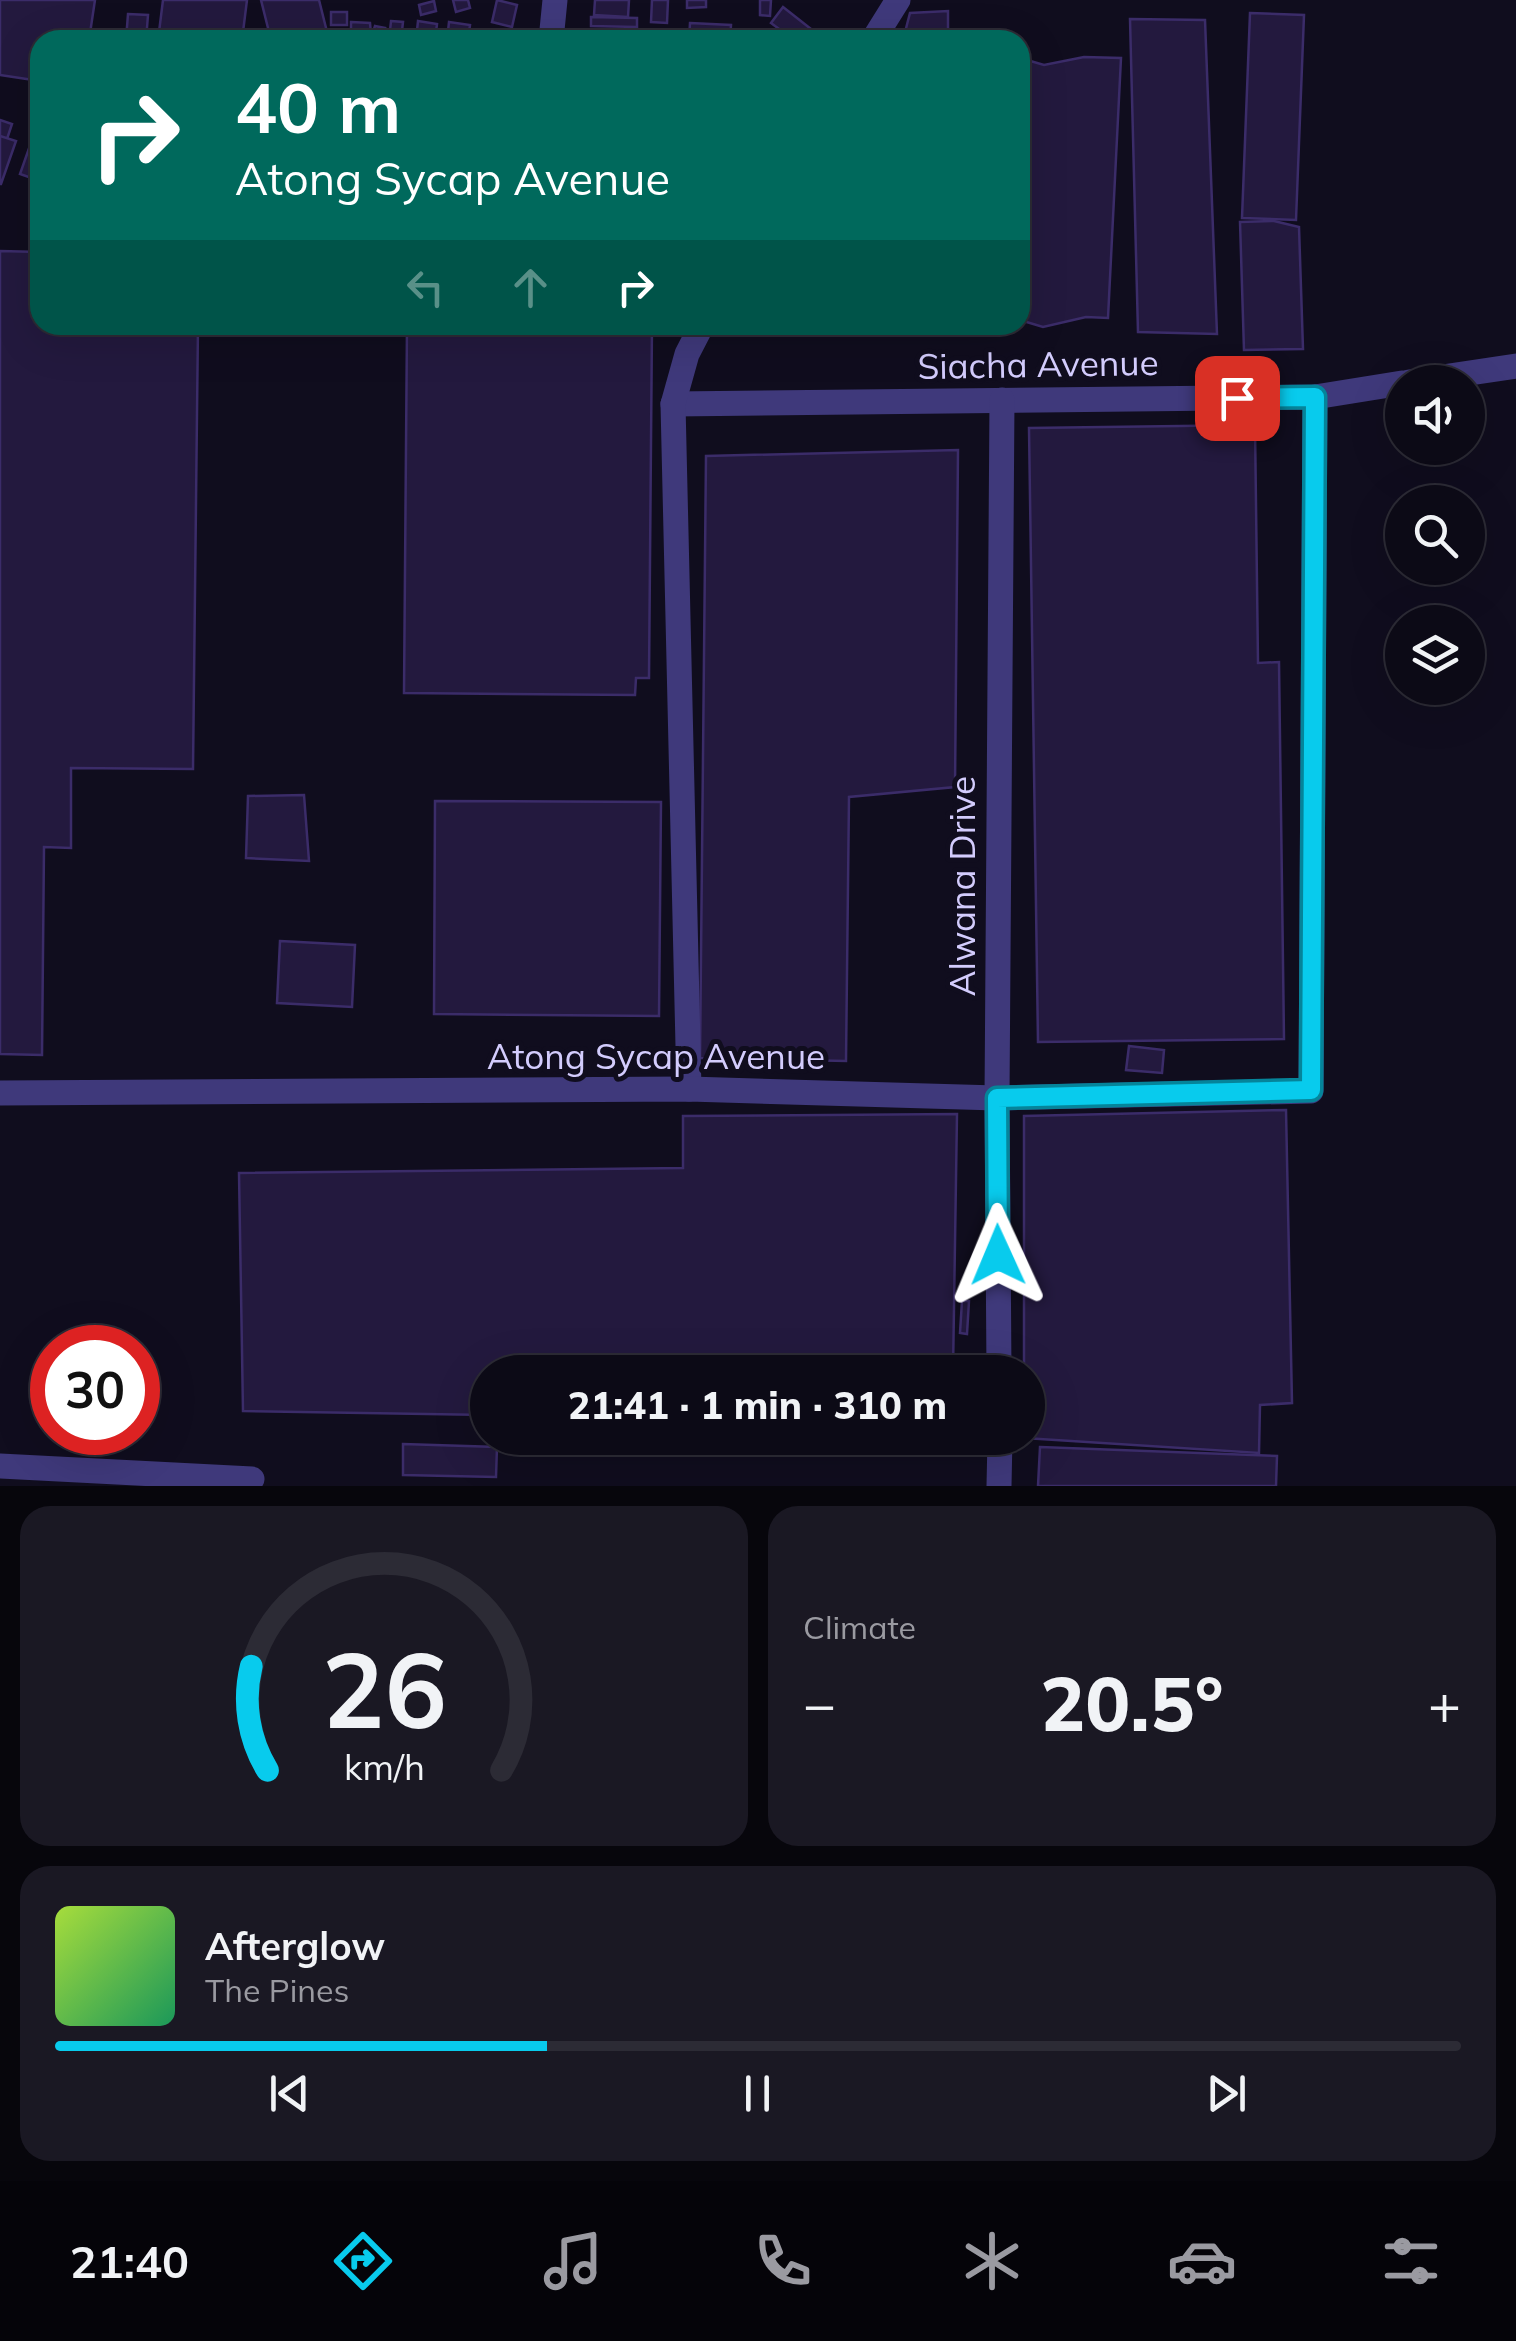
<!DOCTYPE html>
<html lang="en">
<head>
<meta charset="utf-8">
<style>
  :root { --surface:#0c0a16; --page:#1a1823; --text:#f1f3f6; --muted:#9a9aa1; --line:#2c2b35; --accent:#08cbed }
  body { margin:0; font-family:Mulish,sans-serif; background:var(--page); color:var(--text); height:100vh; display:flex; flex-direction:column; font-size:38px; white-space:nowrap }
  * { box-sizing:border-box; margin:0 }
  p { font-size:32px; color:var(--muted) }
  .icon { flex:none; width:55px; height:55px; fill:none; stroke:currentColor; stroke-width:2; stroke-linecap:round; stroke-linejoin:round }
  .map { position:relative; height:1486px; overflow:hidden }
  .details { display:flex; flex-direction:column; gap:20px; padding:20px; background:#07060c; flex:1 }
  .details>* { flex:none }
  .hud { position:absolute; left:30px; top:30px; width:1000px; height:305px; border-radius:30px; box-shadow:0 10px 40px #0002,0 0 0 2px var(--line); background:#00695c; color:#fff; overflow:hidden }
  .tools { position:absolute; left:1385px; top:365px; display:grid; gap:20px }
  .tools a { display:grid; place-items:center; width:100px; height:100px; border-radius:50%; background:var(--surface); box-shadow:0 10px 40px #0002,0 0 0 2px var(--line); font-size:50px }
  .speed { position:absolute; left:30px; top:1325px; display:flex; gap:20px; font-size:50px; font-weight:700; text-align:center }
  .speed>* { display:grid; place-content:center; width:130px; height:130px; border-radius:50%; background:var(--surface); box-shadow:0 10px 40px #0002,0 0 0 2px var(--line); line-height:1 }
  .speed .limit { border:15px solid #d22; background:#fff; color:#111 }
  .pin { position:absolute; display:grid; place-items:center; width:85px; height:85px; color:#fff; margin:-42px; border-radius:20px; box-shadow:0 5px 15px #0006 }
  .me { position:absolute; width:110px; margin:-55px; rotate:359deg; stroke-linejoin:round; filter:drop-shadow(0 0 8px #0008) }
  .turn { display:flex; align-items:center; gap:35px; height:210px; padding:0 40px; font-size:45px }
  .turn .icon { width:130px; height:130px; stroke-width:2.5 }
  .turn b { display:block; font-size:70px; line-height:85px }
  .lanes { display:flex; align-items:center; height:95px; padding:0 40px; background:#0003; justify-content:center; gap:50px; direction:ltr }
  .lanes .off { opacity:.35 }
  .big { font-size:75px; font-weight:800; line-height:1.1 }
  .details .card { flex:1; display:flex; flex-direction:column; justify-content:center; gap:15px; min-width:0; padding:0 35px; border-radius:30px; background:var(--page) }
  .details .dial { align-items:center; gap:0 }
  .dial svg { height:260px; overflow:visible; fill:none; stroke:var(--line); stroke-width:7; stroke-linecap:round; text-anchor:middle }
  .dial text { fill:var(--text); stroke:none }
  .song { display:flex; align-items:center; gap:30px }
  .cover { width:120px; height:120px; border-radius:15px; background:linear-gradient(135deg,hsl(80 70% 55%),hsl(150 70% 35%)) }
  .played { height:10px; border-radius:5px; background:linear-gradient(90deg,var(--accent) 35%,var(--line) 35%) }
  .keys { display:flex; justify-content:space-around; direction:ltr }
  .heat { display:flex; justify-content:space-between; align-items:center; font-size:55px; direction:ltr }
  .details .tiles { flex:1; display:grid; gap:20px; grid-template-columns:1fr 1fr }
  .card:last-child { grid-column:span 2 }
  .trip { position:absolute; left:470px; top:1355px; width:575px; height:100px; border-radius:50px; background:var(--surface); box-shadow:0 10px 40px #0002,0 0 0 2px var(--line); font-weight:800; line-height:100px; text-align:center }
  .dock { display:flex; height:160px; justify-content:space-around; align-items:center; background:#050409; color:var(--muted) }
  .dock .icon { width:70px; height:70px }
  .dock .selected { color:var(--accent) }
  .dock b { font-size:45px; color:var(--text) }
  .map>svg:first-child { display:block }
  .building { fill:#23193e; stroke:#3b2c69; stroke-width:2.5 }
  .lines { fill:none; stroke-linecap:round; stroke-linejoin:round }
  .minor { stroke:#3f397b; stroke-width:25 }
  .route-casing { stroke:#05849a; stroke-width:25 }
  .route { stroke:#08cbed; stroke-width:18 }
  .labels { text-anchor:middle; stroke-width:10; stroke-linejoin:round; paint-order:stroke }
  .street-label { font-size:35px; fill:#d3ccfd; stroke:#100d1e }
</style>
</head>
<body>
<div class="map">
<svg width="1516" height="1486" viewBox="0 0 1516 1486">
  <rect width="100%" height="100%" fill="#100d1e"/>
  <g class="building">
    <polygon points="0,0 95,0 89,40 40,40 40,81 0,75"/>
    <polygon points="163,0 247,0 242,40 158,40"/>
    <polygon points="261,0 319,0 329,40 271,40"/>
    <polygon points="453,0 468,0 470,8 456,12"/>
    <polygon points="497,0 517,5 512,27 492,22"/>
    <polygon points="595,0 629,0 628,17 594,15"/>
    <polygon points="652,0 668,0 667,23 651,22"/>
    <polygon points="687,0 706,0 706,7 687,8"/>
    <polygon points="760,0 771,0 770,16 760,15"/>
    <polygon points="434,1 436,11 421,15 419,5"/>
    <polygon points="783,7 811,29 803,40 794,40 771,23"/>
    <polygon points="948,11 948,40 903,40 910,13"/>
    <rect x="331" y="12" width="16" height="13"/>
    <polygon points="1250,13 1304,15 1296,220 1242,218"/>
    <polygon points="128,14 148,15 146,40 126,40"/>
    <polygon points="591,17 637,18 637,27 591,26"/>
    <polygon points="1130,19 1205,20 1217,334 1138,332"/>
    <polygon points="391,21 403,22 401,40 389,40"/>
    <polygon points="418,21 437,24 435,40 416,40"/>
    <polygon points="351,22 370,23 371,34 351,33"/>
    <polygon points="449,22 470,25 468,40 447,40"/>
    <polygon points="690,23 731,25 730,40 689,40"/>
    <polygon points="375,26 385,28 381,40 371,38"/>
    <rect x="560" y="31" width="37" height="9"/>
    <polygon points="489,33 510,36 510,40 488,40"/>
    <polygon points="1084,57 1121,58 1108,318 1086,317 1043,327 1020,320 1020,58 1044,65"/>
    <polygon points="40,117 40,181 20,174"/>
    <polygon points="0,120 12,124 0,160"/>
    <polygon points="0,136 16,141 1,184 0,184"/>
    <polygon points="1274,221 1299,227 1303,349 1244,350 1240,222"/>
    <polygon points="0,251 40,252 40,325 198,325 193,769 71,768 71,848 44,847 42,1055 0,1054"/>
    <polygon points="407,325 442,334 450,325 652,325 649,678 636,678 635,695 404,693"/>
    <polygon points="1255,425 1258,663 1279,662 1284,1039 1038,1042 1029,428"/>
    <polygon points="958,450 955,787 849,797 846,1061 700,1058 706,456"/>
    <polygon points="304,795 309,861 246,858 248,796"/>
    <polygon points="435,801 661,802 659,1016 434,1014"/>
    <polygon points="280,941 355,945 352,1007 277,1003"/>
    <polygon points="1129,1046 1164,1050 1162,1073 1126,1070"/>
    <polygon points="1286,1110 1292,1403 1260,1405 1259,1453 1024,1438 1028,1438 1028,1372 1024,1372 1024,1116"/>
    <polygon points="957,1114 953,1372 488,1372 488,1415 243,1411 239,1173 683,1168 683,1116"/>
    <polygon points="962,1301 969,1301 967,1334 960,1333"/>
    <polygon points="403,1444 497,1447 496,1477 403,1475"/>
    <polygon points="1040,1447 1277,1456 1276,1486 1038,1486"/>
  </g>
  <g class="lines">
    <g class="minor">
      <polyline points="551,40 555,0"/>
      <polyline points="873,40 898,0"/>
      <polyline points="1409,382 1516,366"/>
      <polyline points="673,404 1315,397 1402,383"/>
      <polyline points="689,1089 673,404 687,354 702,325"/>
      <polyline points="0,1093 689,1089 997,1098 1311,1091 1315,397"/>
      <polyline points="999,1372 997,1098 1002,400"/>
      <polyline points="0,1466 252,1479"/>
      <polyline points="999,1486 1000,1438"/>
    </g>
  </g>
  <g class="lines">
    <defs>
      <polyline id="route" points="998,1255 997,1098 1311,1090 1315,397 1237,398"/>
    </defs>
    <use href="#route" class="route-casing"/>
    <use href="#route" class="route"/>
  </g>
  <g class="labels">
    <g class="street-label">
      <text transform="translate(1038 365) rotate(-1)" y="12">Siacha Avenue</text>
      <text transform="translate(963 886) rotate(-90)" y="12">Alwana Drive</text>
      <text x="656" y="1069">Atong Sycap Avenue</text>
    </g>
  </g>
</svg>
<div class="tools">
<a><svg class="icon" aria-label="sound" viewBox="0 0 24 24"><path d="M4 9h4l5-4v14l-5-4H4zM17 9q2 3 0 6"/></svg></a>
<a><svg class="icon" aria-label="search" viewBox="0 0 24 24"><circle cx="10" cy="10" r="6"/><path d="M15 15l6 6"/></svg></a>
<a><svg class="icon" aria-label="layers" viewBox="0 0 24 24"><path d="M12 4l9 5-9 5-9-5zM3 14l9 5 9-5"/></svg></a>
</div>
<div class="speed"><div class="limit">30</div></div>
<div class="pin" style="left:1237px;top:398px;background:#d93025"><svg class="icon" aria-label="arrive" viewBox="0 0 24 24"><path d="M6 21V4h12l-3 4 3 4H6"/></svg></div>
<svg class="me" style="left:998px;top:1255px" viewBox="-20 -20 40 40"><path d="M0-17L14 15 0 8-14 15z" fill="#08cbed" stroke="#fff" stroke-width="4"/></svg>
<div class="trip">21:41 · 1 min · 310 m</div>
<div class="hud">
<div class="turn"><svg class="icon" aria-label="right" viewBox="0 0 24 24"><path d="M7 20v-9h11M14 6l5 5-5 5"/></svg><div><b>40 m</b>Atong Sycap Avenue</div></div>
<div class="lanes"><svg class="icon off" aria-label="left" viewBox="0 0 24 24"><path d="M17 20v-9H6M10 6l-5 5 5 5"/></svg><svg class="icon off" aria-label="ahead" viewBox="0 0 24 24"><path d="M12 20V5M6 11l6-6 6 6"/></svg><svg class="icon" aria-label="right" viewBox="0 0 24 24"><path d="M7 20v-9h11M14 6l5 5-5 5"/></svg></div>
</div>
</div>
<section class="details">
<div class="tiles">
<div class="card dial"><svg viewBox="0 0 100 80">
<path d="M14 69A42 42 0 1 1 86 69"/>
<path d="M14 69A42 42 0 0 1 9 37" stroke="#08cbed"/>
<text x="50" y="56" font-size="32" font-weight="700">26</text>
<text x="50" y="72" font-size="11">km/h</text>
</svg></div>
<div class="card"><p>Climate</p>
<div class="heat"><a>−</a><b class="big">20.5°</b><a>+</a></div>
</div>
<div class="card">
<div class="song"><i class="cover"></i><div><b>Afterglow</b><p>The Pines</p></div></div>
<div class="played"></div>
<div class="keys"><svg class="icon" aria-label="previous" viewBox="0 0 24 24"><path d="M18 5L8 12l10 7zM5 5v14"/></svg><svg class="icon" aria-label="pause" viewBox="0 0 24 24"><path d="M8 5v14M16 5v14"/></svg><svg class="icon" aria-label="next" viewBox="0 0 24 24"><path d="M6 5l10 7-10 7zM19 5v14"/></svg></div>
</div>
</div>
</section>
<nav class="dock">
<b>21:40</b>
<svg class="icon selected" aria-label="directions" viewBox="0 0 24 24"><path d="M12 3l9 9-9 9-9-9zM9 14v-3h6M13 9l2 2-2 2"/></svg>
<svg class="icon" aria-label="music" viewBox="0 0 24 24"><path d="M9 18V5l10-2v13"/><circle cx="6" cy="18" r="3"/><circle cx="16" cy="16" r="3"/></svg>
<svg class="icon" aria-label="phone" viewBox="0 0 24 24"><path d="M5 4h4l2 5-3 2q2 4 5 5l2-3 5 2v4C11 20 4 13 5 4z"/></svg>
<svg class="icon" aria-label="climate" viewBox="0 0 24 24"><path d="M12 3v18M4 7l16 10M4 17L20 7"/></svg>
<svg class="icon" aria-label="car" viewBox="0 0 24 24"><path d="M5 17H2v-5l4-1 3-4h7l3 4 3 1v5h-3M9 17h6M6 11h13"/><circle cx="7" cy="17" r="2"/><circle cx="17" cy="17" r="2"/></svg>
<svg class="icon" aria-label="filters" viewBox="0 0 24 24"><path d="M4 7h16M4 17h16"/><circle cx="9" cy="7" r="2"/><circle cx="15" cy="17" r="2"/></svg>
</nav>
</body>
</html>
